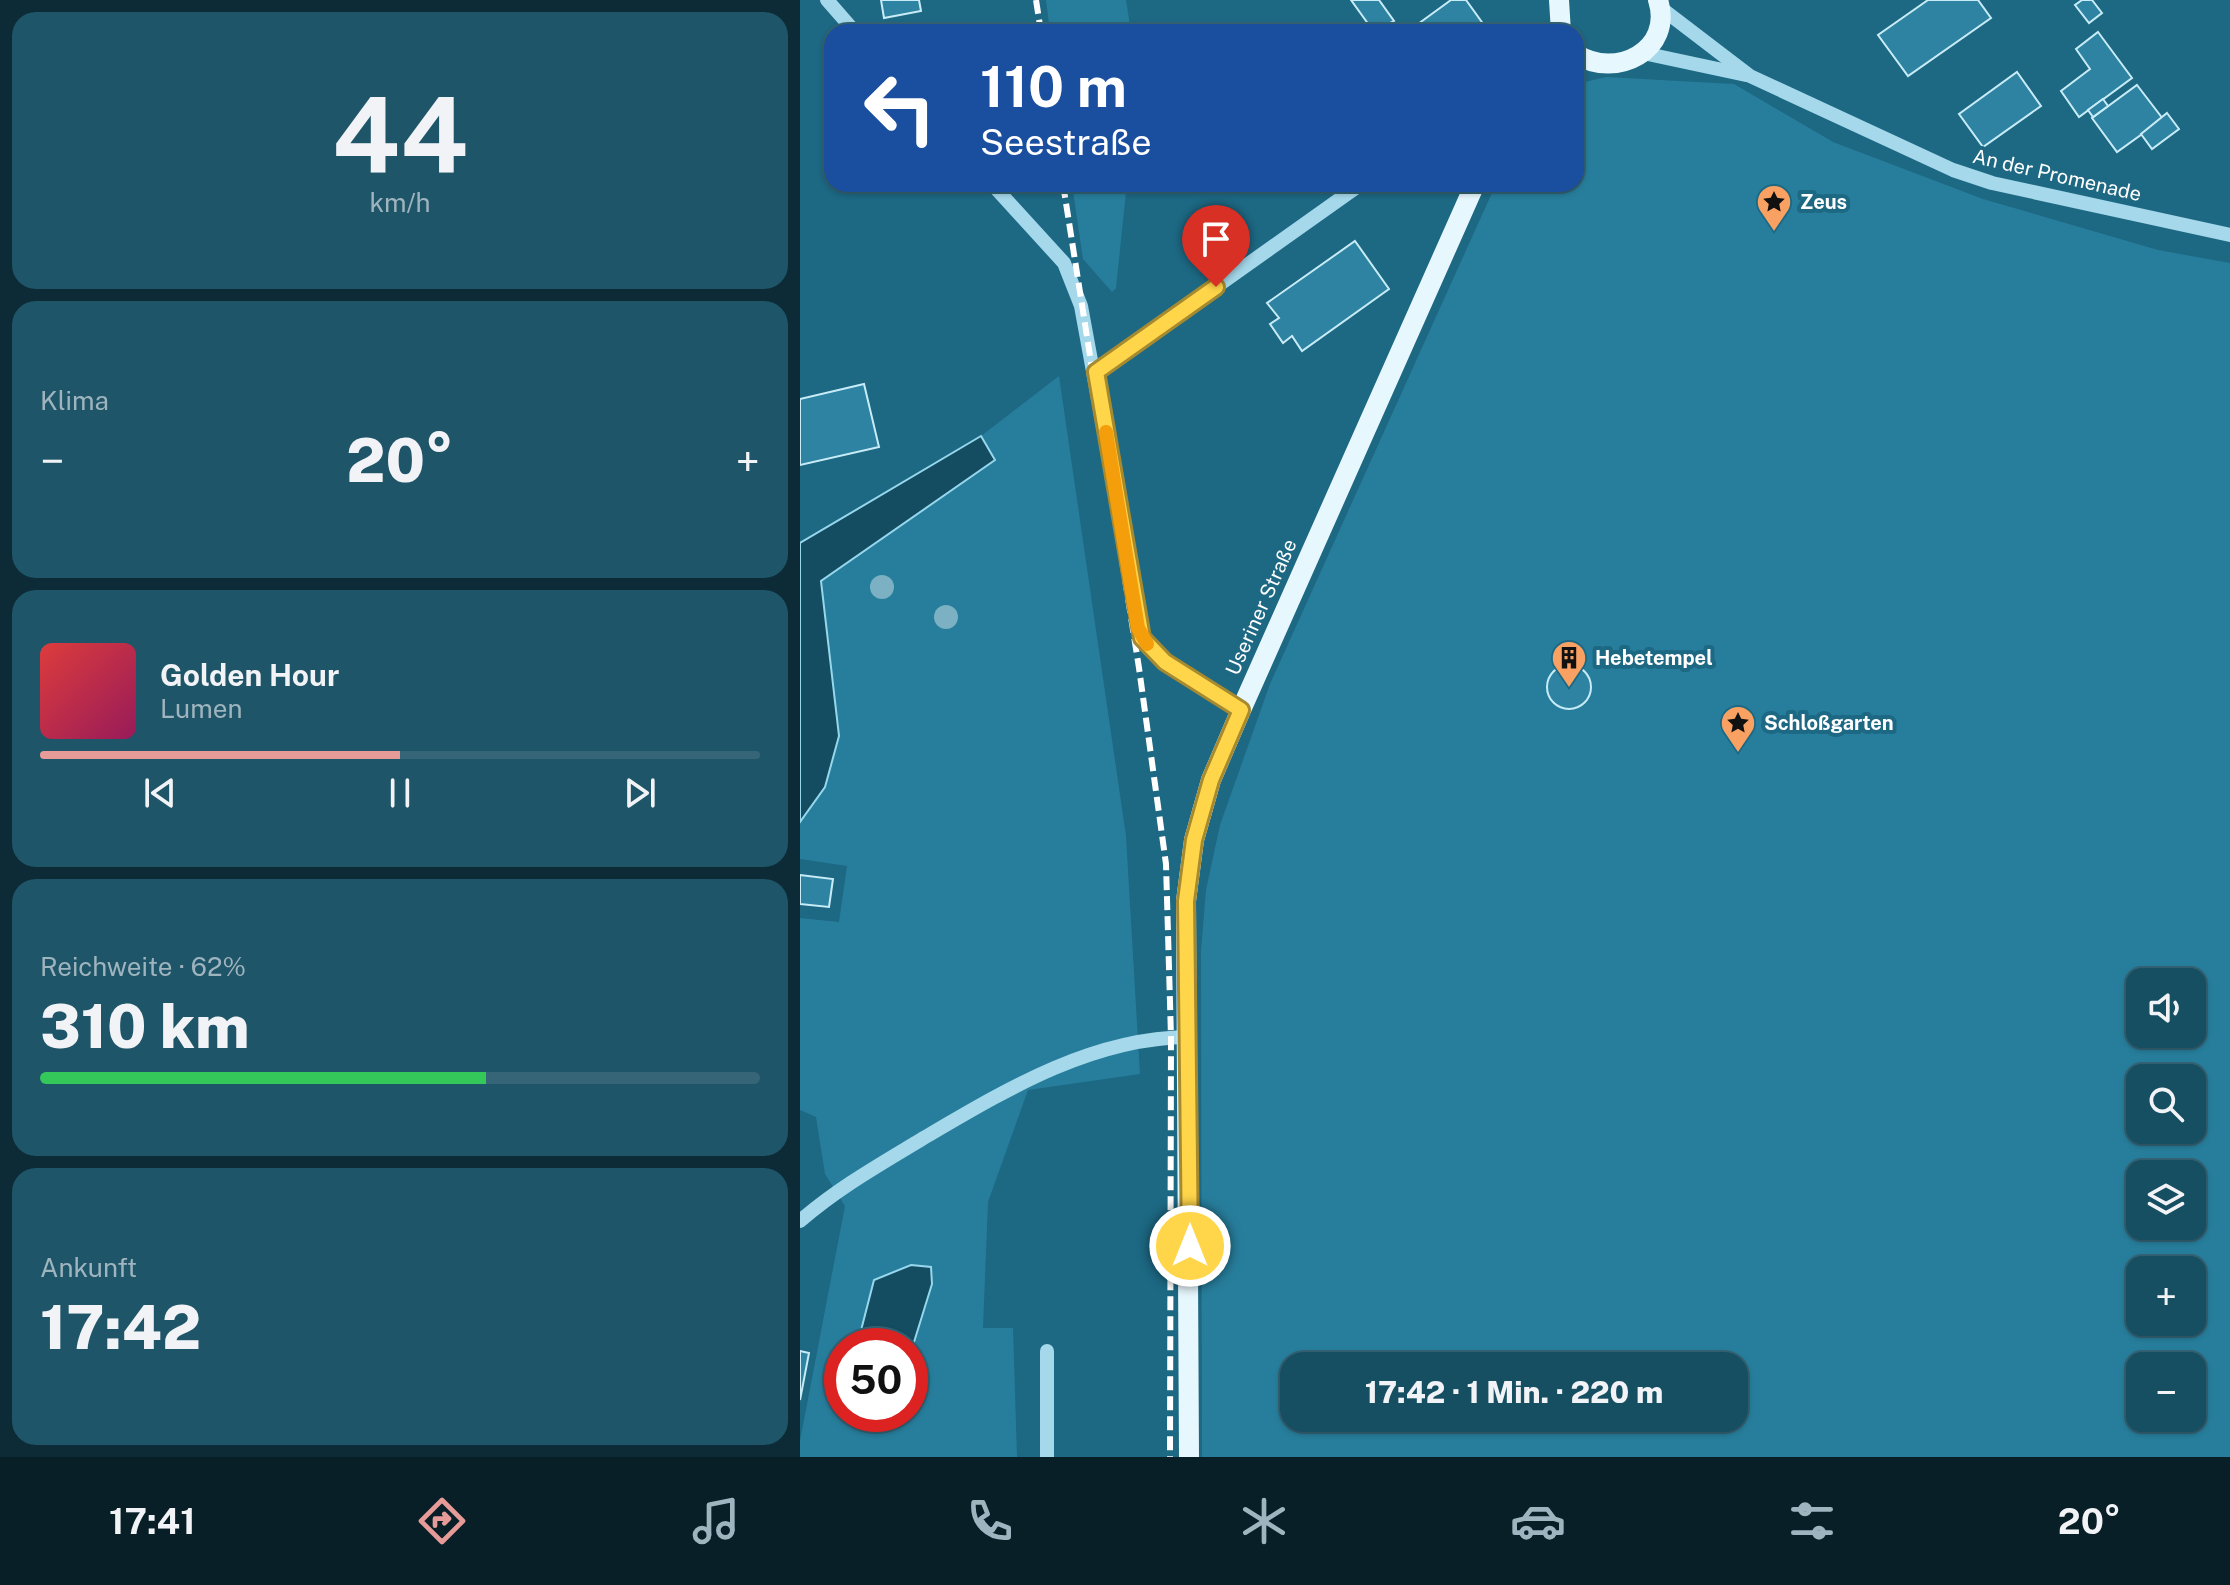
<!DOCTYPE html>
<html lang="de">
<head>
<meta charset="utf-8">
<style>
  :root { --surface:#164e62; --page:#1f5568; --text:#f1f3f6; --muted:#9eb4be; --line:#356577; --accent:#e69b98 }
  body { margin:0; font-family:"Public Sans",sans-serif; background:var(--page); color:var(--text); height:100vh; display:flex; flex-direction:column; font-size:30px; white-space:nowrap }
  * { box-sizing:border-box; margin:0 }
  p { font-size:26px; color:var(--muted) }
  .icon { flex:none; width:44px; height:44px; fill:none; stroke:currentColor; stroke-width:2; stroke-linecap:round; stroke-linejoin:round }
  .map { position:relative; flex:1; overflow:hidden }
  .details { display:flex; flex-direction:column; gap:12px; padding:12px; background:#0c2b36; width:800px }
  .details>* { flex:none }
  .guide { position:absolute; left:24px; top:24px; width:760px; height:168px; border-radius:24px; box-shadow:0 2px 6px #0004,0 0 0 2px var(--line); background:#1a4fa0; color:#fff; overflow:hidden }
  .tools { position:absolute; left:1326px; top:968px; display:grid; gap:16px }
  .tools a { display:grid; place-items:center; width:80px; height:80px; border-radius:16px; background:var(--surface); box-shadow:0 2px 6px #0004,0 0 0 2px var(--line); font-size:40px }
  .speed { position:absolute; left:24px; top:1328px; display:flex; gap:16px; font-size:40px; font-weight:700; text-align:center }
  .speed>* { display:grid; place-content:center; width:104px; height:104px; border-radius:50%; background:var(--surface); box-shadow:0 2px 6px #0004,0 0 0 2px var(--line); line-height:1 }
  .speed .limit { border:12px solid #d22; background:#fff; color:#111 }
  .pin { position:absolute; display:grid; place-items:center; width:68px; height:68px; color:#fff; margin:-82px -34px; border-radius:50% 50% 50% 0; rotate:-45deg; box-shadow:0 0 8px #0007 }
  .pin .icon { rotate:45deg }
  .me { position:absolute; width:88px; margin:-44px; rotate:0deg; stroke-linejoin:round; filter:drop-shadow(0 0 6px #0008) }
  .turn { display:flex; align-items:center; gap:28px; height:168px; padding:0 24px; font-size:36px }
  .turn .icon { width:104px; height:104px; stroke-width:2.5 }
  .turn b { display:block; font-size:56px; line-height:68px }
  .big { font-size:60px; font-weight:800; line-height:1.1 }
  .details .tile { flex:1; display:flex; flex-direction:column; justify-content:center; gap:12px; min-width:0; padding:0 28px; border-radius:24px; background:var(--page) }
  .details .dial { align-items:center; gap:0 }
  .dial b { font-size:104px; line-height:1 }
  .song { display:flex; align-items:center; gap:24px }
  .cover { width:96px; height:96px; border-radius:12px; background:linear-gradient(135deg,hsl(0 70% 55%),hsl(330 70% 35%)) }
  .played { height:8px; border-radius:4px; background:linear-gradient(90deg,var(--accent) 50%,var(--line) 50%) }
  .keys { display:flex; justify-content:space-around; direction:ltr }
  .heat { display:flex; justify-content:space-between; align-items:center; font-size:44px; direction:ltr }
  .charge { height:12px; border-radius:6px; background:linear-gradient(90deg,#34c759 62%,var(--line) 0) }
  .trip { position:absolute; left:480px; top:1352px; width:468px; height:80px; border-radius:24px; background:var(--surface); box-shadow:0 2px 6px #0004,0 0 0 2px var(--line); font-weight:800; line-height:80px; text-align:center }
  .tab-bar { display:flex; height:128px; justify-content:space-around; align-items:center; background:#091f27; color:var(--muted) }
  .tab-bar .icon { width:56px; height:56px }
  .tab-bar .current { color:var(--accent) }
  .tab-bar b { font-size:36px; color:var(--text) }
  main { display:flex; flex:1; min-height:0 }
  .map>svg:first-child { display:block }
  .green { fill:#277e9c; fill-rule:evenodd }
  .water { fill:#144c62; stroke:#97d7ec; stroke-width:2 }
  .building { fill:#2d83a1; stroke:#c8ecf7; stroke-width:2 }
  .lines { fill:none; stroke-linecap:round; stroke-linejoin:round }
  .minor { stroke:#a4d8ea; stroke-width:14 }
  .major { stroke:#e7f7fe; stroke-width:20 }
  .rail { stroke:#fff; stroke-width:6; stroke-dasharray:14 6; stroke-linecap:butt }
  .tree { fill:#7bb1c3 }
  .route-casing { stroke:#a68a30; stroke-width:20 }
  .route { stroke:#ffd54a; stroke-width:14 }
  .slow { stroke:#f59e0b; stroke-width:14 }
  .labels { text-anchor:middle; stroke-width:8; stroke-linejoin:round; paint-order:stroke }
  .street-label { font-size:20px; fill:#fff; stroke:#1d6883 }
  .poi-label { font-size:20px; font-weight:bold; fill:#fff; stroke:#1d6883; text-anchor:start }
</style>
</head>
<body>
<main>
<section class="details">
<div class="tile dial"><b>44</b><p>km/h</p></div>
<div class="tile"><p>Klima</p>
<div class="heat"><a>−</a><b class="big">20°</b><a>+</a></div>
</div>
<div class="tile">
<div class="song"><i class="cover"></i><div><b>Golden Hour</b><p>Lumen</p></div></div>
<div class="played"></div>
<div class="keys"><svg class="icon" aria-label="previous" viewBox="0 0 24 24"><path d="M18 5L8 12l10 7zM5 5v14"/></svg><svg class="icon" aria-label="pause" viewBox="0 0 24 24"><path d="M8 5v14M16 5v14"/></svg><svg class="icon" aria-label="next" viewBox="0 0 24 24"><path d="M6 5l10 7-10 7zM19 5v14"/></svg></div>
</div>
<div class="tile"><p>Reichweite · 62%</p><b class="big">310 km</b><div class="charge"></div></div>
<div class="tile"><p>Ankunft</p><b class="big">17:42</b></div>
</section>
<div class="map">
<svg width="1430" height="1457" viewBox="0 0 1430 1457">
  <rect width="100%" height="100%" fill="#1d6883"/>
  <g class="green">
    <polygon points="246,0 326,0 331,32 250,32"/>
    <path d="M806 77 934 84 1033 142 1183 199 1358 250 1430 263V1457H402L401 951 406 890 420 825 470 684 696 184H776V84ZM1340 982H1392V1034H1340ZM1340 1078H1392V1130H1340ZM1340 1174H1392V1226H1340ZM1340 1270H1392V1322H1340ZM494 1366H934V1418H494ZM1340 1366H1392V1418H1340Z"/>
    <polygon points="272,184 319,184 326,192 316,288 312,292 283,259"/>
    <path d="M259 376 326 836 340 1074 228 1090 188 1202 183 1328H213L217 1457H0V1441L45 1206 25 1174 16 1117 0 1110V918L39 922 47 866 0 859V822L25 787 39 736 21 581 195 460 181 436ZM42 1346H110V1414H42Z"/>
  </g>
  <g class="water">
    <polygon points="181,436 195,460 21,581 39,736 25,787 0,822 0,543"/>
    <polygon points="111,1265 131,1267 132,1284 110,1355 110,1346 57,1346 74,1280"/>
  </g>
  <g class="building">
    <polygon points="81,0 119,0 121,11 84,18"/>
    <polygon points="551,0 579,0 594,21 574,32"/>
    <polygon points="651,0 666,0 689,32 607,32"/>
    <polygon points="1128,0 1178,0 1191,18 1108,76 1078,35"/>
    <polygon points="1282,0 1292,0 1302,13 1289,23 1275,5"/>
    <polygon points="1298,32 1332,78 1279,117 1261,91 1290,69 1276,49"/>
    <polygon points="1217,72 1241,106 1183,147 1159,114"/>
    <polygon points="1337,85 1363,119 1317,152 1292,118"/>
    <polygon points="1303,99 1308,106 1293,117 1288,110"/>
    <polygon points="1367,113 1379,129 1352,149 1341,134"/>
    <polygon points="555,241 589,289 502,351 492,336 483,343 470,324 479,318 467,303"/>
    <polygon points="64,384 79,447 0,465 0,399"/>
    <circle cx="769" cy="687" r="22"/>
    <polygon points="0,875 33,879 29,907 0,904"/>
    <polygon points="0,1351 9,1353 0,1400"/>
  </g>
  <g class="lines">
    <g class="minor">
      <polyline points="27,0 55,32"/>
      <polyline points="861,8 950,76 1153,170 1192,183 1430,235"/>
      <polyline points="843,53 946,75"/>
      <polyline points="192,184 264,263 281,306 342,638 365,662 441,710"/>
      <polyline points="296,372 561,184"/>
      <path d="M0 1221C38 1188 79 1165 122 1139 204 1091 290 1038 388 1037"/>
      <polyline points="247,1351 247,1457"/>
    </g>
    <g class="major">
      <polyline points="759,0 761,32"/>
      <path d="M776 54C816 80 874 50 858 0"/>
      <polyline points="389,1457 386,901 394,840 411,780 441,710 675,184"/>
    </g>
    <g class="rail">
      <polyline points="236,0 241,32"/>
      <polyline points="263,184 339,668 366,864 371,1037 370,1457"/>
    </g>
  </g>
  <g class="tree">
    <circle cx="82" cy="587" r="12"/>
    <circle cx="146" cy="617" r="12"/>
  </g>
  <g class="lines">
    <defs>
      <polyline id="route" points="390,1246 386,901 394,840 411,780 441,710 365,662 342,638 296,372 416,287"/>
    </defs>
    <use href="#route" class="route-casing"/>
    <use href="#route" class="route"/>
    <polyline class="slow" points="306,432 338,628 347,644"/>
  </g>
  <defs>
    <symbol id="sight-pin" viewBox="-11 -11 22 30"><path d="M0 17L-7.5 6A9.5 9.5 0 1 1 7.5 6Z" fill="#f9a162" stroke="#1d6883"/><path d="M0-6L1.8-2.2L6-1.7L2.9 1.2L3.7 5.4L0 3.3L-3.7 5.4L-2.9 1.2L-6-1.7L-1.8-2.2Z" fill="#111"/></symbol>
    <symbol id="building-pin" viewBox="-11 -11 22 30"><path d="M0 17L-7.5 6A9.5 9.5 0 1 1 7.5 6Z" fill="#f9a162" stroke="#1d6883"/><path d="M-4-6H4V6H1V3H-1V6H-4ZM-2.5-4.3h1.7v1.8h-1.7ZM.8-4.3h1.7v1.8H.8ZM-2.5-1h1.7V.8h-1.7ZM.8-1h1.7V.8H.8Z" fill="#111"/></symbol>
  </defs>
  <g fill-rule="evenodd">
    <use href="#sight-pin" x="954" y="182" width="40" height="54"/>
    <use href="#building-pin" x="749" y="638" width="40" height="54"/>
    <use href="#sight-pin" x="918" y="703" width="40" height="54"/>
  </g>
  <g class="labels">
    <g class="street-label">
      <text transform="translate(1257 175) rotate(13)" y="7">An der Promenade</text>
      <text transform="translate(461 607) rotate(-66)" y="7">Useriner Straße</text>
    </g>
    <g class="poi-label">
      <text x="1000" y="209">Zeus</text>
      <text x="795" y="665">Hebetempel</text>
      <text x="964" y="730">Schloßgarten</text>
    </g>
  </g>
</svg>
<div class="tools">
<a><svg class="icon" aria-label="sound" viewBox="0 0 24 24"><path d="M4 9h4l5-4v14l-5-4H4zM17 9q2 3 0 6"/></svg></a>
<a><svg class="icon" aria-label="search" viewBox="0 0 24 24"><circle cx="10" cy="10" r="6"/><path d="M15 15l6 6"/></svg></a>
<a><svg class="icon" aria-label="layers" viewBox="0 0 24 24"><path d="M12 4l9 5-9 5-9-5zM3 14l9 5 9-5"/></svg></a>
<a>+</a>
<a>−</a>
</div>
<div class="speed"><div class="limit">50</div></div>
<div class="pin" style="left:416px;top:287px;background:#d93025"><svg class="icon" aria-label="arrive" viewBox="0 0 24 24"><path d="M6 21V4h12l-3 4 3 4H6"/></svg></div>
<svg class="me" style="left:390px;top:1246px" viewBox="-20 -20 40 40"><circle r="17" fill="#ffd54a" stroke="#fff" stroke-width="3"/><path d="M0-11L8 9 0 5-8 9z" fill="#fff"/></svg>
<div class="trip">17:42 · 1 Min. · 220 m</div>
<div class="guide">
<div class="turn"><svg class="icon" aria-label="left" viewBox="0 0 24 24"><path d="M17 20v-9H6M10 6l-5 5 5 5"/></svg><div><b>110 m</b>Seestraße</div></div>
</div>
</div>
</main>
<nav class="tab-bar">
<b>17:41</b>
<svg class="icon current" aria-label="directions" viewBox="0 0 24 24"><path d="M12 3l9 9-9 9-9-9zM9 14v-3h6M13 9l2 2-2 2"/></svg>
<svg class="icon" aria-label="music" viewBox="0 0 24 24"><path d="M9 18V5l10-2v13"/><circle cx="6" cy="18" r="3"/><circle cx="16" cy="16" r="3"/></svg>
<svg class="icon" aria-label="phone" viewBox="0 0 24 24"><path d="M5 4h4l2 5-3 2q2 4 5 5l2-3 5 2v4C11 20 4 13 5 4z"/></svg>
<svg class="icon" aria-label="climate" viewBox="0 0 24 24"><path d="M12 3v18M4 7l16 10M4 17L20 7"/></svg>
<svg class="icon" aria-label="car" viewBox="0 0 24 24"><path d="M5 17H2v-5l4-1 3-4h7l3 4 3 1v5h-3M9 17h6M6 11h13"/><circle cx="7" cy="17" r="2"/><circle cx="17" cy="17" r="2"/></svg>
<svg class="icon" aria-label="filters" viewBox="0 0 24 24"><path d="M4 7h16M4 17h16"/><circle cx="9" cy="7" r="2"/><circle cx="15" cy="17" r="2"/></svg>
<b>20°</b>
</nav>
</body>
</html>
